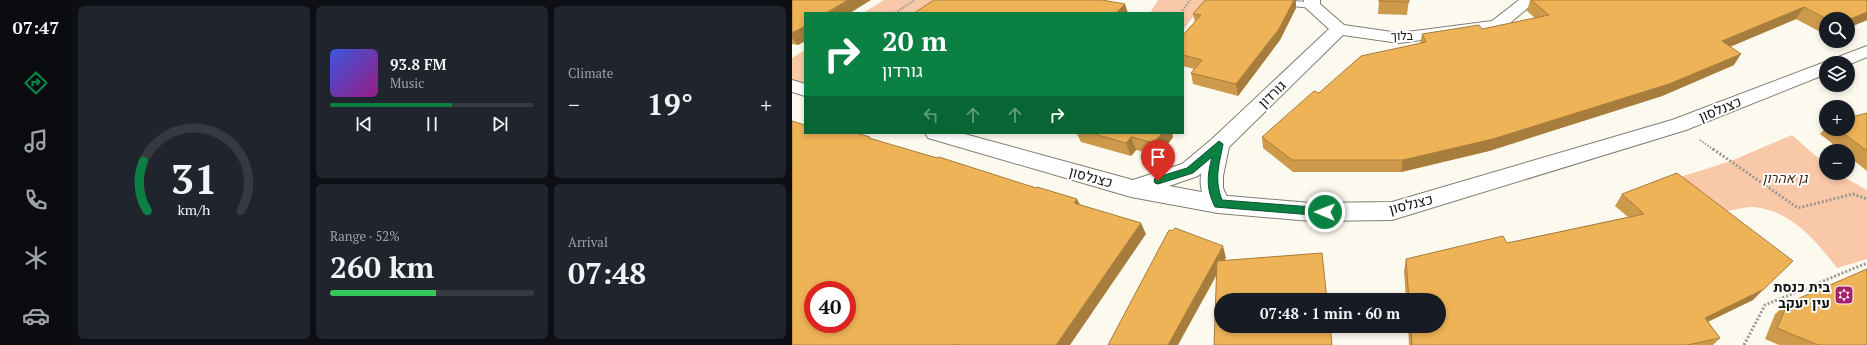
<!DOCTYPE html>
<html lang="en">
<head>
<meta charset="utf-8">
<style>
  :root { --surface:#171b24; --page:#20242c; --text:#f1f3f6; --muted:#9ea1a6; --line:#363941; --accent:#0b8043 }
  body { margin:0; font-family:"PT Serif",Heebo,serif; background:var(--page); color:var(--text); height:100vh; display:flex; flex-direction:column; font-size:15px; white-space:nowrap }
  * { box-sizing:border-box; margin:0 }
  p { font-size:13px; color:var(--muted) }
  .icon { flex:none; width:22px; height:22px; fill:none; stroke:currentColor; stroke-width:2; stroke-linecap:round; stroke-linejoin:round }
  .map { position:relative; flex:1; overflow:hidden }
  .drawer { display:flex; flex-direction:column; gap:6px; padding:6px; background:#0d0f14; width:720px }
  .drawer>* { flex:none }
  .banner { position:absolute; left:12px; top:12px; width:380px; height:122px; border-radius:0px; box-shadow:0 2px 6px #0003; background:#0b8043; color:#fff; overflow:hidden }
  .buttons { position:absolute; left:1027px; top:12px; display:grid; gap:8px }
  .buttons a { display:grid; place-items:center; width:36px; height:36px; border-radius:50%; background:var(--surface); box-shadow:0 2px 6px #0003; font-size:20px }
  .speed { position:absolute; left:12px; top:281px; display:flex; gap:8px; font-size:20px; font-weight:700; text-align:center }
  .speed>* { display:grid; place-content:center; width:52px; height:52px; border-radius:50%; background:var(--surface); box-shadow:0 2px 6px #0003; line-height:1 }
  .speed .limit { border:6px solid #d22; background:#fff; color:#111 }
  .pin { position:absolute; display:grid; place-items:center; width:34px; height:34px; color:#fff; margin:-41px -17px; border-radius:50% 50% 50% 0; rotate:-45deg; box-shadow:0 0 4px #0007 }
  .pin .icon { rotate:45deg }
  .me { position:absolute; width:44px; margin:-22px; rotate:271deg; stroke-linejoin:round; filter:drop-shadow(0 0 3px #0008) }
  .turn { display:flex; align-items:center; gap:14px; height:84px; padding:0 12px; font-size:18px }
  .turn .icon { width:52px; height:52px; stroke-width:2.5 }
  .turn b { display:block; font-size:28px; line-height:34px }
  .lanes { display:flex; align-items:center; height:38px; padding:0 12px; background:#0003; justify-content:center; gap:20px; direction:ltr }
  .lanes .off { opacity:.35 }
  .big { font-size:30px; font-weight:800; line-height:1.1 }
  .drawer .widget { flex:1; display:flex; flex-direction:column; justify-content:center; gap:6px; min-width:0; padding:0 14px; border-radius:6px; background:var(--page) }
  .drawer .dial { align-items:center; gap:0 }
  .dial svg { height:104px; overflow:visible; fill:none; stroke:var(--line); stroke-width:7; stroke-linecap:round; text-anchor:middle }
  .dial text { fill:var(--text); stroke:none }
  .song { display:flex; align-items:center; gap:12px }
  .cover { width:48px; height:48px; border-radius:6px; background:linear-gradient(135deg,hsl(230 70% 55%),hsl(310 70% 35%)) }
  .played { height:4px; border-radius:2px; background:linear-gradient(90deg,var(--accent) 60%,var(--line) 60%) }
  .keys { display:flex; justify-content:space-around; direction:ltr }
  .heat { display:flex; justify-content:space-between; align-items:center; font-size:22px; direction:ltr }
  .charge { height:6px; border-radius:3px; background:linear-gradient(90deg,#34c759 52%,var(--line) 0) }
  .drawer .tiles { flex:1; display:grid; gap:6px; grid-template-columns:repeat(3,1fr) }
  .widget:first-child { grid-row:span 2 }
  .trip { position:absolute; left:422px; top:293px; width:232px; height:40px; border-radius:20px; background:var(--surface); box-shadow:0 2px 6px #0003; font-weight:800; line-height:40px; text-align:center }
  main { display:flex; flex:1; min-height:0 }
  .dock { display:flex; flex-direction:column; width:72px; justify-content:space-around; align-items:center; background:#090b0e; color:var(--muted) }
  .dock .icon { width:28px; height:28px }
  .dock .active { color:var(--accent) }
  .dock b { font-size:18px; color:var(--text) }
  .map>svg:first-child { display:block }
  .green { fill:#f9c8a8 }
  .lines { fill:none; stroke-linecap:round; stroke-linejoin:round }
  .service-casing { stroke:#807e73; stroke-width:2 }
  .minor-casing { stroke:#807e73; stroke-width:2 }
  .tertiary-casing { stroke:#807e73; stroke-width:2 }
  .path-far1 { stroke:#9b9991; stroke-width:2; stroke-dasharray:1.5 1.5; stroke-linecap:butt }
  .path { stroke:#9b9991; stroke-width:3; stroke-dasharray:2 2; stroke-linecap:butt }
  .service { fill:#fff; fill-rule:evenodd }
  .minor { fill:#fff; fill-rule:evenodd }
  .tertiary { fill:#fff; fill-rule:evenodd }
  .wall { fill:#cd9a4b }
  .shaded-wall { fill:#a77d3d }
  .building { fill:#eeb357; stroke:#a77d3d; fill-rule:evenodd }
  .route { fill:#0b8043; stroke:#07532c }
  .labels { text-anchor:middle; stroke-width:4; stroke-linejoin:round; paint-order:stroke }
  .far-street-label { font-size:12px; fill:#11110d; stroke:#fff }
  .street-label { font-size:14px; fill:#11110d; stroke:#fff }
  .park-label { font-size:14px; font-style:italic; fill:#4b290f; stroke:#fff }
  .poi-label { font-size:14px; font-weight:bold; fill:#11110d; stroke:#fff; text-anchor:end }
</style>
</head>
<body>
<main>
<nav class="dock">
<b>07:47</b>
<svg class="icon active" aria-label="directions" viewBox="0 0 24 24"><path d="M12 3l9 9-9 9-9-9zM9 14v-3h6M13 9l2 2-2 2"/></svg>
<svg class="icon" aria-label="music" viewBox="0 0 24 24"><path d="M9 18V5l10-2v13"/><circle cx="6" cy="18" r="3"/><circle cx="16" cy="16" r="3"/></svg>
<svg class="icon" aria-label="phone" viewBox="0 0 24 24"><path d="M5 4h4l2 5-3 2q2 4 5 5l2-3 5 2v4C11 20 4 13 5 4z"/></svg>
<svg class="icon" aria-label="climate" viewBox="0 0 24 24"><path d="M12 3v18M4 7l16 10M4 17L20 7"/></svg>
<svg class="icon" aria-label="car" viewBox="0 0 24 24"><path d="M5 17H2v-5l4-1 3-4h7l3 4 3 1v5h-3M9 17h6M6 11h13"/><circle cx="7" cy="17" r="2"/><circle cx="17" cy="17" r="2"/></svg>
</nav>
<section class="drawer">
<div class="tiles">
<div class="widget dial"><svg viewBox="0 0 100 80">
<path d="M14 69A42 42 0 1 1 86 69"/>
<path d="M14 69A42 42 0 0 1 11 31" stroke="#0b8043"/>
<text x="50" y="56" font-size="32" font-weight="700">31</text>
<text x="50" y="72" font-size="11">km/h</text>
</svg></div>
<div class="widget">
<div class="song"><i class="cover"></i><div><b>93.8 FM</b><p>Music</p></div></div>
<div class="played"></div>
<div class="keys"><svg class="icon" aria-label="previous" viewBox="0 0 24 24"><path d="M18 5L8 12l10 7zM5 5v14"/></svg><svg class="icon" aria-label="pause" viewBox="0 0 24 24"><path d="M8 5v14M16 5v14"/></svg><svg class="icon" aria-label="next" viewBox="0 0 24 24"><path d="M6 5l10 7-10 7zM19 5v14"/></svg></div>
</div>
<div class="widget"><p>Climate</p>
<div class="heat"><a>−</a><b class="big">19°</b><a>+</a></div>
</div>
<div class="widget"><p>Range · 52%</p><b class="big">260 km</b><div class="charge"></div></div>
<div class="widget"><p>Arrival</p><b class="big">07:48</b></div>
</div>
</section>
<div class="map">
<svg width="1075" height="345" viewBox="0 0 1075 345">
  <rect width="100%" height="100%" fill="#fcfaee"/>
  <g class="green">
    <polygon points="92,0 156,0 137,13 71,13"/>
    <polygon points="366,0 414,0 391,30 391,13 358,13"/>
    <polygon points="13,50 13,85 0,80 0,58"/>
    <path d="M1000 135 1034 165V173H1044L1075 190V259L1045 268C1023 240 1001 212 963 207 954 206 928 213 918 215L869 183 939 161Z"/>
  </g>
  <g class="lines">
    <defs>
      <path id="service" d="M465 0C477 0 517 0 525 5L520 8 470 3Z"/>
      <path id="minor" d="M512 0H528V4L552 25 607 33 700 21 727 0H745L711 29 705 30 607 43 551 35 437 147 431 176V188L438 204 434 210 426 213 418 210C414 204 410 195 409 187 407 173 413 151 420 139L537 29 514 8 512 5Z"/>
      <g id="tertiary">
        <polygon points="1075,46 1075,57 1056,65 1056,63 1034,63 1034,74 894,130 600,220 519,221 426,213 339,197 136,138 133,133 169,133 341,180 390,164 420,139 427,137 434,139 438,144 434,149 406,176 377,186 426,195 519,203 600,202 880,120"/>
        <polygon points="0,80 13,84 13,96 0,92"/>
      </g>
    </defs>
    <use href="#service" class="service-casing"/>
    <use href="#minor" class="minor-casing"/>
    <use href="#tertiary" class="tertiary-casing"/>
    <g class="path-far1">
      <polyline points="103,13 123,0"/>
      <polyline points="389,13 398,0"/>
      <polyline points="908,140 922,150"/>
    </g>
    <g class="path">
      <polyline points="921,149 1006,208 1061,194 1075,199"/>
      <polyline points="952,345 973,305 1075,263"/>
    </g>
    <use href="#service" class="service"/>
    <use href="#minor" class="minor"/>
    <use href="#tertiary" class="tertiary"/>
  </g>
  <g class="wall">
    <polygon points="0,0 13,13 13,41 6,45 0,44"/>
    <polygon points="413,0 504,0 504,8 488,40 446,96 401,84 399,73 402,69 391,66 391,35 403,22 401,14"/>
    <polygon points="587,0 617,0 615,15 586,14"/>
    <polygon points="738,0 1075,0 1075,20 1056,28 1056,19 1034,19 1034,35 1004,19 938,47 942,65 870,96 697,151 609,172 501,172 471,148 470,137 527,93 628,44 630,34 690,29 743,18 735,11"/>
    <polygon points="1075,113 1075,171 1056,156 1056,151 1050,151 1028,134 1034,127 1034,129 1056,129"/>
    <polygon points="281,133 380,133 381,137 367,156 344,150 339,156 289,142 285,134"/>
    <polygon points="830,194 961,300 916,322 928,338 921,345 617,345 616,326 647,326 647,300 614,300 612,271 614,259 715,243 836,217 823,206"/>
    <polygon points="996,303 1075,345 987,345 973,339 983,314"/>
  </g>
  <g class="shaded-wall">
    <polygon points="56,0 79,0 58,13 34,13"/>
    <polygon points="502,0 504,0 504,8 488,40 446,96 444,84"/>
    <polygon points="333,4 336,13 324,13"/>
    <polygon points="1012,7 1004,19 923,53 930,41"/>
    <polygon points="1075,12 1075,20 1056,28 1056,20"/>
    <polygon points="13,26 13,41 6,45 0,38 0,33"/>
    <polygon points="949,54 942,65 870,96 697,151 609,172 611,160"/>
    <polygon points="370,133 380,133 381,137 367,156 362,143"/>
    <polygon points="339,137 344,150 339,156 334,143"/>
    <polygon points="285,199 291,210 282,203"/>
    <polygon points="349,223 354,234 278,345 264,345"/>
    <polygon points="431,246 434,258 386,345 376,345"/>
    <polygon points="972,289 961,300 902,328 913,318"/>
  </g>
  <g class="building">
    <polygon points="0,0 56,0 34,13 13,13 13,26 0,33"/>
    <polygon points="142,0 310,0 333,4 324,13 122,13"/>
    <polygon points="413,0 502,0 487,29 444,84 399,73 410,60 391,55 391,35 409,15 401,14"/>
    <polygon points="587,0 617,0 617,2 587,1"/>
    <polygon points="739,0 1075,0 1075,12 1056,20 1056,19 1035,19 1012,7 930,41 949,54 877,84 701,139 611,160 500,160 470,137 522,91 527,93 569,56 634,42 630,34 687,25 690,29 757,15"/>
    <polygon points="1075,113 1075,151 1046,129 1056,129 1056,118"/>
    <path d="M0 121 13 125V133H64L78 137 77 138 145 158 147 157 244 188 245 187 285 199 282 203 349 223 264 345H166L165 344V345H0ZM21 290H55V324H21Z"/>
    <polygon points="299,133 370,133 362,143 339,137 334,143"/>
    <polygon points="885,173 1001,261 972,289 913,318 928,338 895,345 620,345 619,326 647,326 647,300 617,300 614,259 711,236 715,243 852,214 830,194"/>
    <polygon points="383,228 431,246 376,345 316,345 377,230 380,231"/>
    <polygon points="530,253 535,300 429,300 429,326 538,326 540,345 422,345 425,261"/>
    <polygon points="1075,269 1075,345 1026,345 985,328 996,303"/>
  </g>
  <path class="route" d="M427 141 431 144C427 166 422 179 430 200L533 208 536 209 538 212 536 215 533 216 423 207C414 189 415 176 420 157L401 173 366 184 363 183 362 181 363 178 395 168Z"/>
  <defs>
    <symbol id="synagogue-square" viewBox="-11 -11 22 22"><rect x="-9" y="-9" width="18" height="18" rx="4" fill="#a5216e" stroke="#fff"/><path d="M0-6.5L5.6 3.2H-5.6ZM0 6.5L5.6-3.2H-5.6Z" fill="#fff"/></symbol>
  </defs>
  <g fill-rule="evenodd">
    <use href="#synagogue-square" x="1041" y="284" width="22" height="22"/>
  </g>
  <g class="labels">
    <g class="far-street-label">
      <text transform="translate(610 36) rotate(-1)" y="4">בלוך</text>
    </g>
    <g class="street-label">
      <text transform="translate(480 94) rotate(-44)" y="5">גורדון</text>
      <text transform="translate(928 109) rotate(-22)" y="5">כצנלסון</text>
      <text transform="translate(299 177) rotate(16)" y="5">כצנלסון</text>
      <text transform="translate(619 204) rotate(-14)" y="5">כצנלסון</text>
    </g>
    <g class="park-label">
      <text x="993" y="183">גן אהרון</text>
    </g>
    <g class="poi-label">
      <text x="1038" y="292">בית כנסת<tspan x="1038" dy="16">עין יעקב</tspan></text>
    </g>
  </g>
</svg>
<div class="buttons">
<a><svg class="icon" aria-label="search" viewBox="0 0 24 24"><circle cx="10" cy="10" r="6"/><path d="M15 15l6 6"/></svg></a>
<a><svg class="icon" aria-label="layers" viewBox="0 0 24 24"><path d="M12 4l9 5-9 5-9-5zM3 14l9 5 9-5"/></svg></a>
<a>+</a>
<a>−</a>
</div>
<div class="speed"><div class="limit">40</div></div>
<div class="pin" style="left:366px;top:181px;background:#d93025"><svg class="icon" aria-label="arrive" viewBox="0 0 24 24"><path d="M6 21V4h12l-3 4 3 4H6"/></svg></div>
<svg class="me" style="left:533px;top:212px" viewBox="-20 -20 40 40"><circle r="17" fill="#0b8043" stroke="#fff" stroke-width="3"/><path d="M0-11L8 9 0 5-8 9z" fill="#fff"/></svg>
<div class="trip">07:48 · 1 min · 60 m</div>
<div class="banner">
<div class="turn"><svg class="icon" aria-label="right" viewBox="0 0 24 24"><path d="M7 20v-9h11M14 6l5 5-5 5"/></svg><div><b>20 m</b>גורדון</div></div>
<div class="lanes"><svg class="icon off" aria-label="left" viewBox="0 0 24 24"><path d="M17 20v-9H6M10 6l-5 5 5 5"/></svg><svg class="icon off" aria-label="ahead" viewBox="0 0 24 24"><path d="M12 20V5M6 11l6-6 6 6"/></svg><svg class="icon off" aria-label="ahead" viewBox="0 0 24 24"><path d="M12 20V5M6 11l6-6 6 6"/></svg><svg class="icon" aria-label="right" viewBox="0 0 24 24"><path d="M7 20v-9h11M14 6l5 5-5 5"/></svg></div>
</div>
</div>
</main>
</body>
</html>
